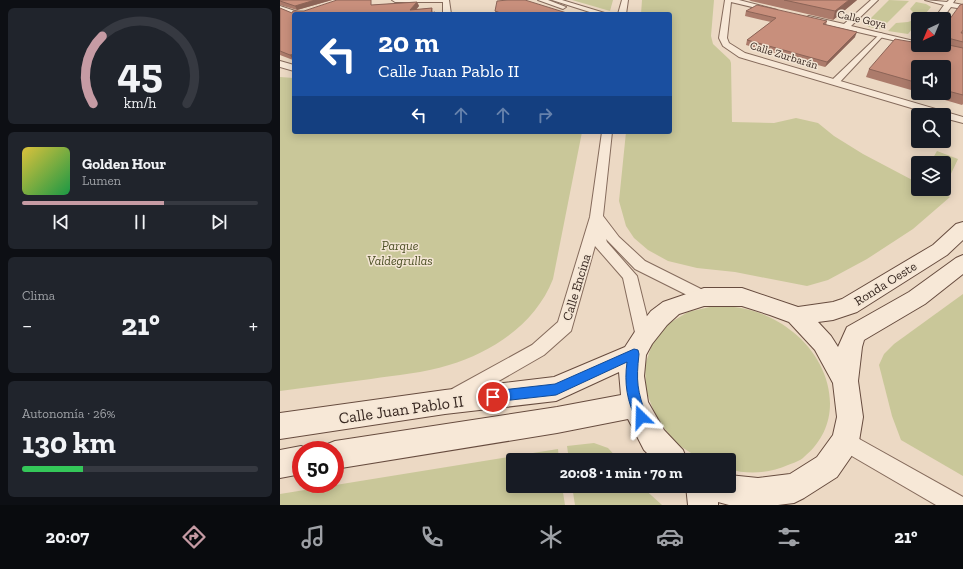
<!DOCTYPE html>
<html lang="es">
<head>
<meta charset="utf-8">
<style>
  :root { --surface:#171b24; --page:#20242c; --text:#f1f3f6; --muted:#9ea1a6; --line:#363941; --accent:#c69ba4 }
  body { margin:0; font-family:"Zilla Slab",serif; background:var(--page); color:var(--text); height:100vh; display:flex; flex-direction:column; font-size:15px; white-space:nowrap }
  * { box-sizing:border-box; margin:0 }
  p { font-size:13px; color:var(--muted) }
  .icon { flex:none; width:22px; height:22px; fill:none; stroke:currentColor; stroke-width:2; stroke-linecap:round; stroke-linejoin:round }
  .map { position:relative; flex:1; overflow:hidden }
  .sheet { display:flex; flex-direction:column; gap:8px; padding:8px; background:#0d0f14; width:280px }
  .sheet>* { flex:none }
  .hud { position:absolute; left:12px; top:12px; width:380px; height:122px; border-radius:4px; box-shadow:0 2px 10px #0003; background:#1a4fa0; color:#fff; overflow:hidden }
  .needle { width:26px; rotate:224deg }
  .controls { position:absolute; left:631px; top:12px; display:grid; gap:8px }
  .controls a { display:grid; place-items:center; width:40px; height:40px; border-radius:4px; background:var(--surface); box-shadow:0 2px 10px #0003; font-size:20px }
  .speed { position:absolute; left:12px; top:441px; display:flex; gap:8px; font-size:20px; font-weight:700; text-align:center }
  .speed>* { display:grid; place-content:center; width:52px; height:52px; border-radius:50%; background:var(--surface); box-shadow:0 2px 10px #0003; line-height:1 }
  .speed .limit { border:6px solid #d22; background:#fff; color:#111 }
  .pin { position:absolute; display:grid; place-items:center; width:34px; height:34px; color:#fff; margin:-17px; border:2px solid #fff; border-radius:50%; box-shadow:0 1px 4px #0007 }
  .me { position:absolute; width:44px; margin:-22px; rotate:338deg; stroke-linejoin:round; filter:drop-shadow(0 0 3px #0008) }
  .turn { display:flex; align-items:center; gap:14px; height:84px; padding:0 20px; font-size:18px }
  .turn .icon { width:52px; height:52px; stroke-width:2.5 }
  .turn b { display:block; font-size:28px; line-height:34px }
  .lanes { display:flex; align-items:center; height:38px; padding:0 20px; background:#0003; justify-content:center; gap:20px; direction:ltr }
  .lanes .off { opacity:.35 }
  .big { font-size:30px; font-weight:800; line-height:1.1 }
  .sheet .widget { flex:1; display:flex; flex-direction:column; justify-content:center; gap:6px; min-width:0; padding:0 14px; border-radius:6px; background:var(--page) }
  .sheet .dial { align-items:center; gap:0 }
  .dial svg { height:104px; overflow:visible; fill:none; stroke:var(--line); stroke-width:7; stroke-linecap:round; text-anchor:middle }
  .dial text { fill:var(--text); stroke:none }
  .song { display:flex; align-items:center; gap:12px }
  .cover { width:48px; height:48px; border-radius:6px; background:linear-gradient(135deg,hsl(50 70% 55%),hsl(140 70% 35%)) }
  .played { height:4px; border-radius:2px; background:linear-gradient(90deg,var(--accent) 60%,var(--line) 60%) }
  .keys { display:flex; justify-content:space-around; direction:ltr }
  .heat { display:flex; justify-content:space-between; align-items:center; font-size:22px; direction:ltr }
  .charge { height:6px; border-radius:3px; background:linear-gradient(90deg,#34c759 26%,var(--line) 0) }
  .trip { position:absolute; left:226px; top:453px; width:230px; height:40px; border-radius:4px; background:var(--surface); box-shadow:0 2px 10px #0003; font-weight:800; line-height:40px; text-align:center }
  .tab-bar { display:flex; height:64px; justify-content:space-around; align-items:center; background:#090b0e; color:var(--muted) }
  .tab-bar .icon { width:28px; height:28px }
  .tab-bar .on { color:var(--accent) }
  .tab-bar b { font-size:18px; color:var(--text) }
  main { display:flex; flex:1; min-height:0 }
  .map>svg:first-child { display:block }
  .green { fill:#c9c799 }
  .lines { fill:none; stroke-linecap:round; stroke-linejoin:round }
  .pedestrian-casing { stroke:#856b5c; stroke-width:2 }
  .minor-casing { stroke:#856b5c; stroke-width:2 }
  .secondary-casing { stroke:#674c3f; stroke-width:2 }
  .pedestrian { fill:#f7e8d7; fill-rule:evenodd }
  .minor { fill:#f7e8d7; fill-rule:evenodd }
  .secondary { fill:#f7e8d7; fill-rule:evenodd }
  .wall { fill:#ac7b6b }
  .shaded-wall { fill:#8c6457 }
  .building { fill:#c88f7c; stroke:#8c6457 }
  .route { fill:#1a73e8; stroke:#114b97 }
  .labels { text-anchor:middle; stroke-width:3; stroke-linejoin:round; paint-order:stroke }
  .far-street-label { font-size:11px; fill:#36261f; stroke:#f3e5d4 }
  .park-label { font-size:13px; font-style:italic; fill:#4e5127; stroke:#f3e5d4 }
  .street-label { font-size:13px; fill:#36261f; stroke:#f3e5d4 }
  .near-street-label { font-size:16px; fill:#36261f; stroke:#f3e5d4 }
</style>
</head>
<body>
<main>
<section class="sheet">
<div class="widget dial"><svg viewBox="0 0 100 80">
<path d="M14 69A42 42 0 1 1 86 69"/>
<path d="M14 69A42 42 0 0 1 21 17" stroke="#c69ba4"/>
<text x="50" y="56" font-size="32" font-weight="700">45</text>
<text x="50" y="72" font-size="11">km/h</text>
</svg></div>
<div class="widget">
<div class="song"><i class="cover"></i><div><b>Golden Hour</b><p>Lumen</p></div></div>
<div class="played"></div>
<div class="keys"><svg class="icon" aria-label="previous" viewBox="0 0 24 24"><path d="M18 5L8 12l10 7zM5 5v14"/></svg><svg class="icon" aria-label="pause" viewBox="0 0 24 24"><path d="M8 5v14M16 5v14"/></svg><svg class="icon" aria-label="next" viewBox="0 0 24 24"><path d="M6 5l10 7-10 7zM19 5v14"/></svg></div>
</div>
<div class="widget"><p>Clima</p>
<div class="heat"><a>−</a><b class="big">21°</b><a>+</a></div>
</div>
<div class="widget"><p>Autonomía · 26%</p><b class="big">130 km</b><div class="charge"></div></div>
</section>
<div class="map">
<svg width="683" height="505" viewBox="0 0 683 505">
  <rect width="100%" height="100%" fill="#ecd9c4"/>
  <g class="green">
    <polygon points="292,0 333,0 330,11"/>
    <polygon points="362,0 434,0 431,36 433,44 450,60 451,63 452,122 494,123 516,118 538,123 554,136 583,154 638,183 638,189 652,189 670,197 633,229 587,259 548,280 527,286 455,272 417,268 388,261 368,250 354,238 346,226 339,201 346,132 390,132 390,14 361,14"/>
    <polygon points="609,0 629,1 601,29 589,27 585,24"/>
    <polygon points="636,2 646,4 651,7 641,19 638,19 638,22 628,34 608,31 616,23 628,22 636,19 637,16 630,9"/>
    <path d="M0 77 14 78V132H302L273 279C256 323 213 352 169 365 144 373 116 375 91 379 60 383 30 387 0 391Z"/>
    <polygon points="657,151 678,159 669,178 664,176 664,163 650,163"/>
    <polygon points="683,294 683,476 621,440 612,416 599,365 604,354 614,344"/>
    <path d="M434 306C443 307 452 306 461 308 479 311 499 320 513 332 552 363 567 422 524 457 520 461 513 463 508 465 490 473 468 475 449 469V460H422L397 444 377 419 366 391 365 365 373 342 388 324 408 312Z"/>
    <polygon points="314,443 328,448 339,460 289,460 287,446"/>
    <polygon points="278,449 279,460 233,460 233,486 282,486 285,505 0,505 0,494"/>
    <polygon points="292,486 361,486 382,505 295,505"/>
  </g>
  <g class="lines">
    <defs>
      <polygon id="pedestrian" points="601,33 604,35 603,36 558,84 552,84 552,80"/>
      <g id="minor">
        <polygon points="112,0 169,0 171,14 163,14 163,2 115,2"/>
        <polygon points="258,0 268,0 286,7 283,9"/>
        <polygon points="272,0 282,0 328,14 316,14"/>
        <polygon points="342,0 348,0 346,14 338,14"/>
        <polygon points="445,0 459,0 497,10 493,12 451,2 447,38 449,43 465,53 683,117 683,123 664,118 664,115 655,115 459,57 443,46 439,38"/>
        <polygon points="591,0 598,0 571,26 638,42 638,45 641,46 638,46 526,20 525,18 529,16 564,24"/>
        <polygon points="645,0 667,2 669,0 675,0 673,3 683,5 683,9 671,7 662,19 654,19 664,5"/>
        <polygon points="0,6 18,12 19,14 14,14 14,16 0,10"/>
        <polygon points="0,61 14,65 14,71 0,67"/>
        <polygon points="322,132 332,132 323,216 339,237 365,261 429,293 432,297 429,301 424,303 419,301 355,269 326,239 327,242 357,276 372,337 370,342 364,344 358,342 356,337 343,278 315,246 291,331 264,355 184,401 178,403 172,401 169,395 172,389 252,345 278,322 310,217"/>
        <polygon points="565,431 683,497 683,505 656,505 558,448 555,441 558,434"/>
      </g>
      <g id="secondary">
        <polygon points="683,222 683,240 667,255 577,312 553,320 538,322 551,336 558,347 567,327 629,292 676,258 683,255 683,274 645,304 584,340 582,347 578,381 583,417 579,441 575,451 557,477 524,498 514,503 498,505 449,505 438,502 438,505 408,505 406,486 449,486 449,475 478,478 510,474 537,457 553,435 557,417 553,383 535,350 509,322 490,315 462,306 424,306 399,314 387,325 372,344 366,355 364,376 368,402 384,430 403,450 407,460 374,460 364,450 348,419 277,433 55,469 55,450 43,450 45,445 55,441 277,407 341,395 339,372 276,401 165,414 0,439 0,413 165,390 274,377 345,347 356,330 371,311 383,302 424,288 462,288 518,307 553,302 562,299 653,245 676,224"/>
        <polygon points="21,446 31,450 21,450 21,474 0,478 0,450"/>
      </g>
    </defs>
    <use href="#pedestrian" class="pedestrian-casing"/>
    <use href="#minor" class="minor-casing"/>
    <use href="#secondary" class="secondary-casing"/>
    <use href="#pedestrian" class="pedestrian"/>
    <use href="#minor" class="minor"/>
    <use href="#secondary" class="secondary"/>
  </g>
  <g class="wall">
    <polygon points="0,0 52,0 17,10 0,5"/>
    <polygon points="469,0 577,0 553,20 471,1"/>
    <polygon points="137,2 139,6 136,10 152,8 153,13 155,12 156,14 14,14 13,60 0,55 0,8 12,13 24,11 92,5"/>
    <polygon points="683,4 683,104 682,105 641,93 664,93 664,67 638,67 638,92 586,77 589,69 650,46 664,45 664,27"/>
    <polygon points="215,11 290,14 216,14"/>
    <polygon points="466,11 547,21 546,25 575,37 545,67 466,45 467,40 491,22 465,16"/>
  </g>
  <g class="shaded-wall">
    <polygon points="35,0 52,0 17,10 15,6"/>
    <polygon points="569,0 577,0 553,20 555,11"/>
    <polygon points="137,2 139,6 132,14 130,10"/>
    <polygon points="577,32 575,37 545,67 547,62"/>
    <polygon points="14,54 14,60 13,60 10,55"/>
  </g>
  <g class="building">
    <polygon points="0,0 35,0 15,6 0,1"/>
    <polygon points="57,0 91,0 91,5 137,2 130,10 152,8 151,13 155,12 155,14 14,14 14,54 10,55 0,51 0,8 12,13 13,11 24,11"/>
    <polygon points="228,0 245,0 290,14 223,14 215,11 217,1"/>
    <polygon points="504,0 569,0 555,11"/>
    <polygon points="683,4 683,30 681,33 683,33 683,42 664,37 664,27 680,5"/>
    <polygon points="477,5 547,21 543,24 577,32 547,62 467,40 496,18 466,11"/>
    <polygon points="615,39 638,43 638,45 646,45 650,46 650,45 664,45 664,44 683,48 683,95 664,90 664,67 638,67 638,83 589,69"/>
  </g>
  <path class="route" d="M354 349 358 350 359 354C356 381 357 391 367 417L366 421 361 423 357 421C347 402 344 383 347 362L276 395 213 402 209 401 207 397 209 393 213 391 275 384Z"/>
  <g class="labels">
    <g class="far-street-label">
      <text transform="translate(582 19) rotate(13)" y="4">Calle Goya</text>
      <text transform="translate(504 55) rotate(17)" y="4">Calle Zurbarán</text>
    </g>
    <g class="park-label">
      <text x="120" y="250">Parque<tspan x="120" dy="15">Valdegrullas</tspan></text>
    </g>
    <g class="street-label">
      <text transform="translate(605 283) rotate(-32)" y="5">Ronda Oeste</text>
      <text transform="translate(296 287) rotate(-73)" y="5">Calle Encina</text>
    </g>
    <g class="near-street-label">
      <text transform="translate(121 409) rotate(-8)" y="6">Calle Juan Pablo II</text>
    </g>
  </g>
</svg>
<div class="controls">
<a><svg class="needle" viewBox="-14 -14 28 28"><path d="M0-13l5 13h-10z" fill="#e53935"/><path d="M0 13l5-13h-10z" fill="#9ea1a6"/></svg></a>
<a><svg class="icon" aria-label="sound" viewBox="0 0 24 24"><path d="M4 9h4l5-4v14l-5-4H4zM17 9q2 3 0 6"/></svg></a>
<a><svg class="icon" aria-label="search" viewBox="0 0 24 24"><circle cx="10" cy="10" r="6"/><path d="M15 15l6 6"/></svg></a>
<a><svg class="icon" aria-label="layers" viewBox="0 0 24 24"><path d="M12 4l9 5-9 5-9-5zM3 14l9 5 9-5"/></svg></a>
</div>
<div class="speed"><div class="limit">50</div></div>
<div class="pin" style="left:213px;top:397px;background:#d93025"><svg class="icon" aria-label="arrive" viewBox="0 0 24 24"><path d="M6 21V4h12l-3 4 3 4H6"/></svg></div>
<svg class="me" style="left:361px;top:417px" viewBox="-20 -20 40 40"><path d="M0-17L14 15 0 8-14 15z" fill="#1a73e8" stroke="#fff" stroke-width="4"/></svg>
<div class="trip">20:08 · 1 min · 70 m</div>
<div class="hud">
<div class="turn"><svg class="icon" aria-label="left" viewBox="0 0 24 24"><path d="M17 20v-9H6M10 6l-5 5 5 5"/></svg><div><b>20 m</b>Calle Juan Pablo II</div></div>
<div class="lanes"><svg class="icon" aria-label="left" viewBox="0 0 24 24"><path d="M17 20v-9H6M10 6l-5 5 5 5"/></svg><svg class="icon off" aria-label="ahead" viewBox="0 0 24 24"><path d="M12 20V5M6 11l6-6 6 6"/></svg><svg class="icon off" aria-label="ahead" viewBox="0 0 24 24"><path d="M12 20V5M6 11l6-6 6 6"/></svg><svg class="icon off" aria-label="right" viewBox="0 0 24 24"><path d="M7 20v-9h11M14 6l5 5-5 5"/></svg></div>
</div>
</div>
</main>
<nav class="tab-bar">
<b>20:07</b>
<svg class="icon on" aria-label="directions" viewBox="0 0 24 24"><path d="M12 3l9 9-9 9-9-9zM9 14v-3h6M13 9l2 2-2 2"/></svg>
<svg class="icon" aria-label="music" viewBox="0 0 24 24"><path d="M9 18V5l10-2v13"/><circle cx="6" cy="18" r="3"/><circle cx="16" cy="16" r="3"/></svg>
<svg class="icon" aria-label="phone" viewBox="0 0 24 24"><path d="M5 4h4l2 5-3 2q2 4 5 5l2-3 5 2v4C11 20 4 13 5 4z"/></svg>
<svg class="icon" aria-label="climate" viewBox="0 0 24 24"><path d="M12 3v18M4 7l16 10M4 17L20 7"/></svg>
<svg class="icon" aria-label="car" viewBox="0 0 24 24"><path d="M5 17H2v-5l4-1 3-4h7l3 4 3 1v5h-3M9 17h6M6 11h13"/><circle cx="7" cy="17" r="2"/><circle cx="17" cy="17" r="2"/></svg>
<svg class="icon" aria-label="filters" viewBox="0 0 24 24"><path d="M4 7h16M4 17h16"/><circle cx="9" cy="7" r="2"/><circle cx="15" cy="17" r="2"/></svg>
<b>21°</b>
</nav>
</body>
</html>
